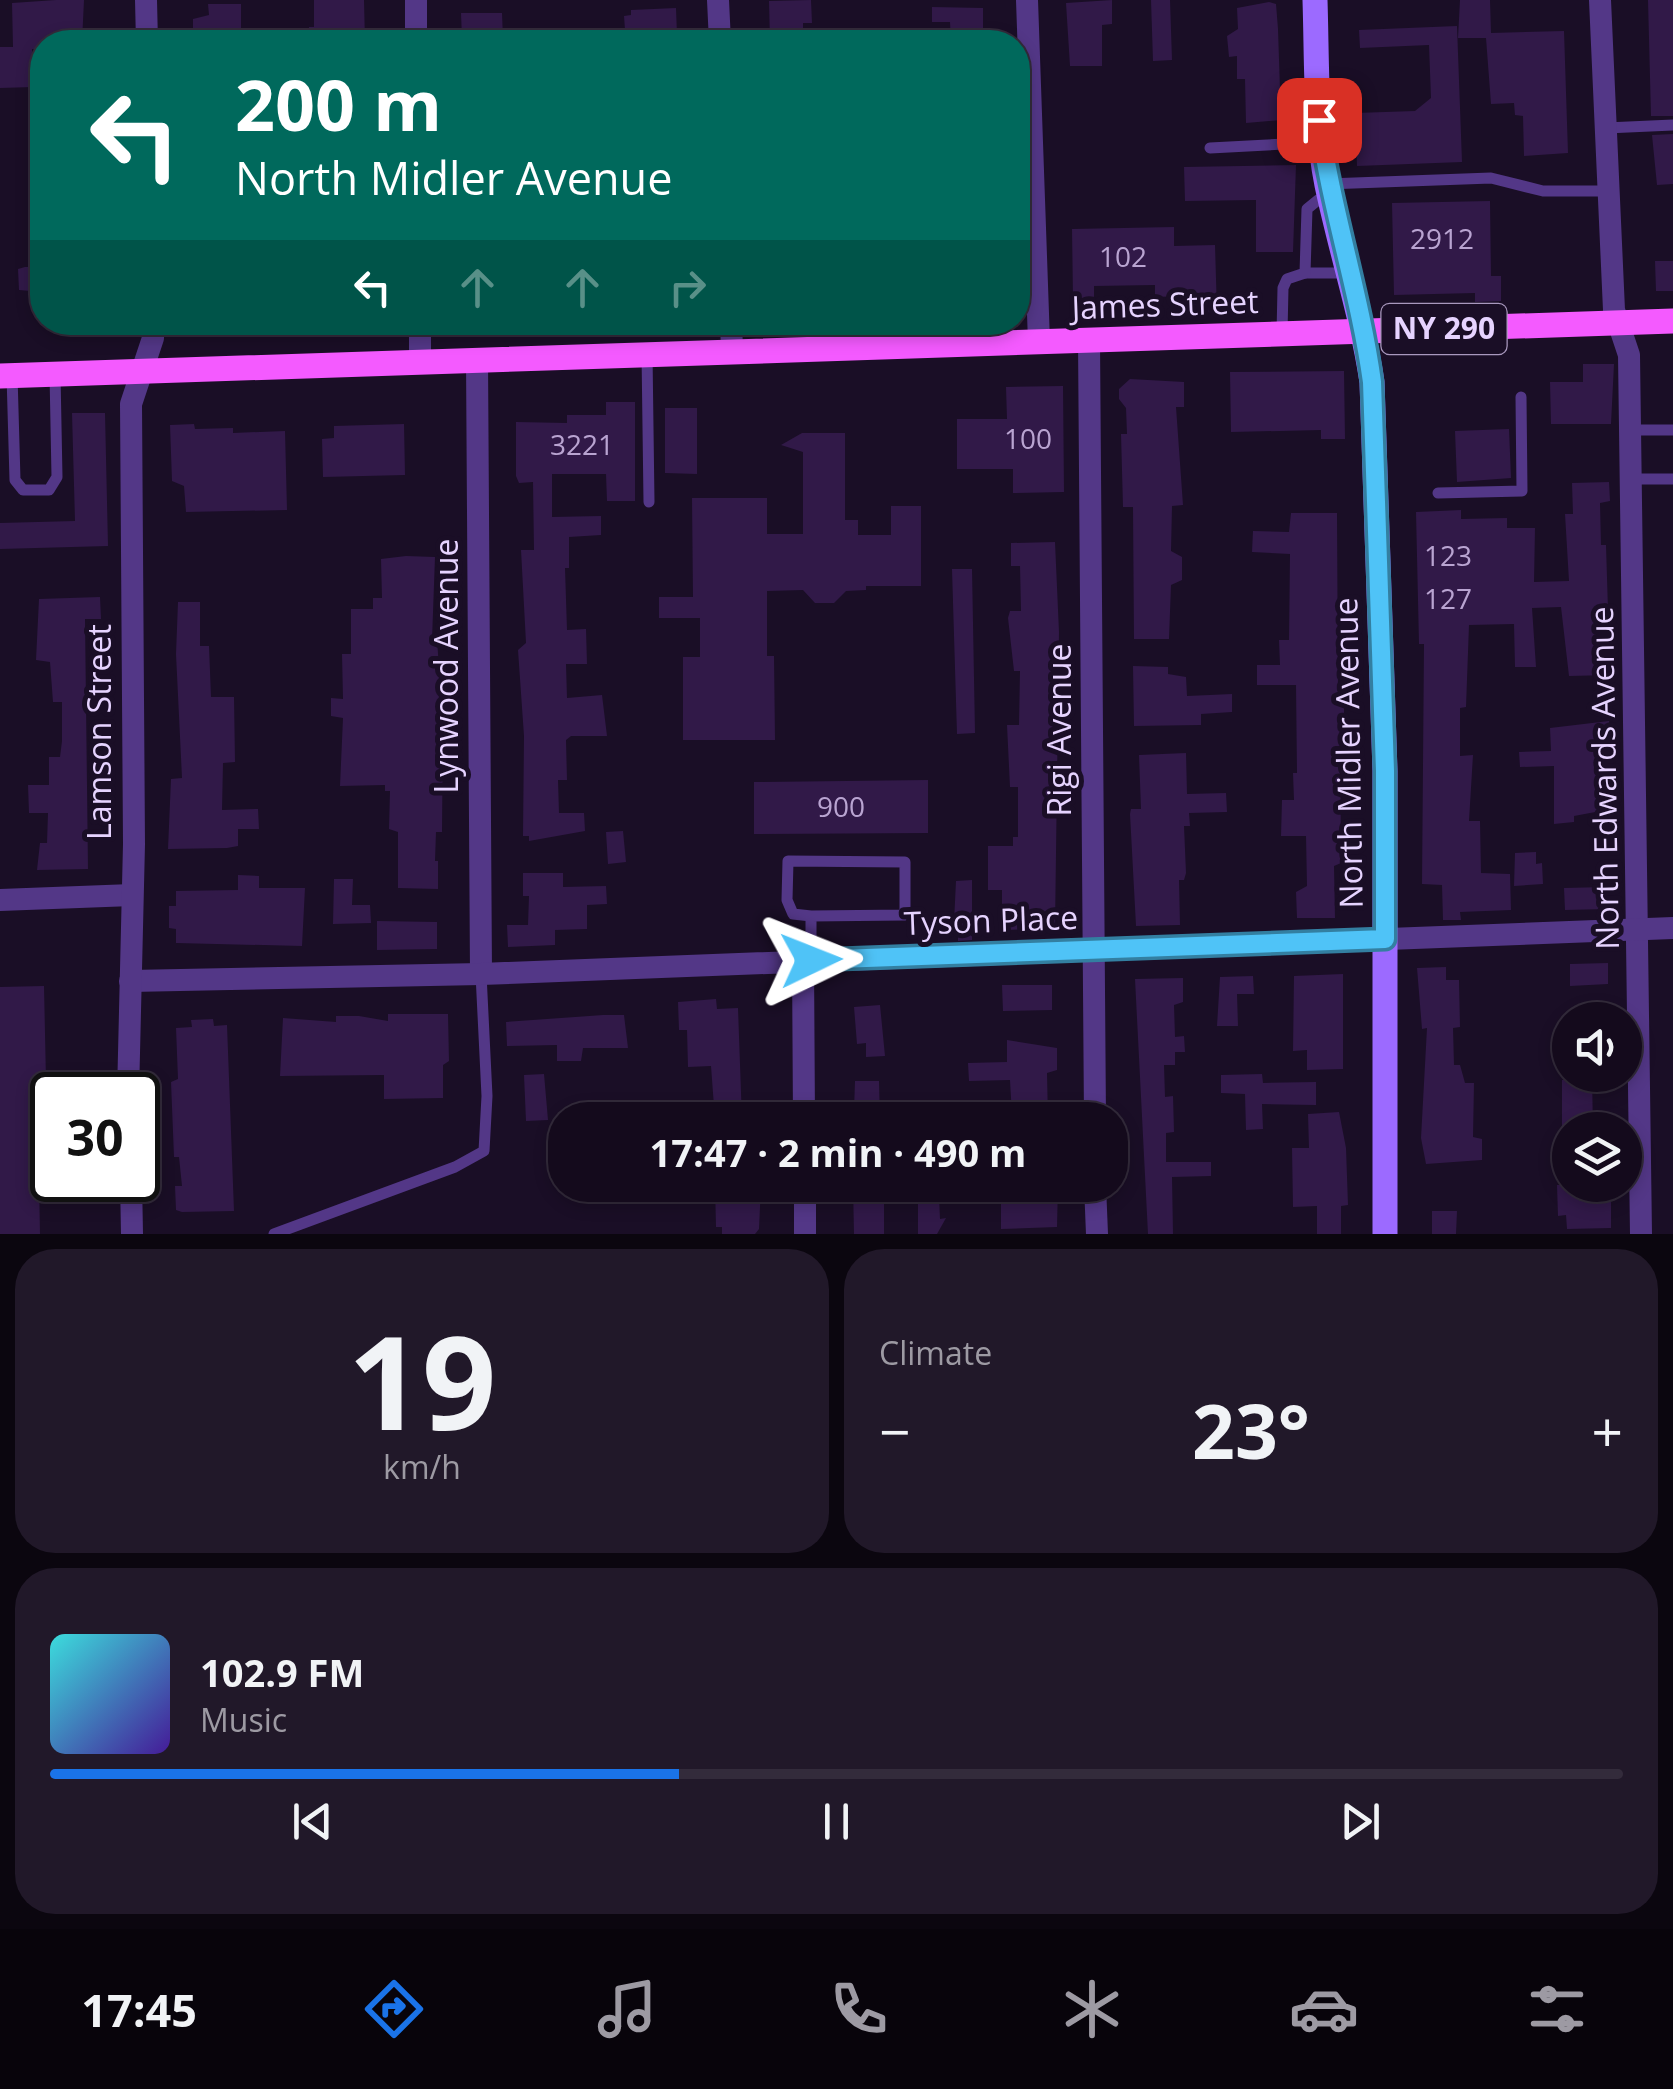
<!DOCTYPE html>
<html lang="en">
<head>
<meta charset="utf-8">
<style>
  :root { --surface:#140a1c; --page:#211829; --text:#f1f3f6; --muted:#9d9aa3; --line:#332b3b; --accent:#1a73e8 }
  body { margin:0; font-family:"Open Sans",sans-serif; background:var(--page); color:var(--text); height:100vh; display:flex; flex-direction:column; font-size:38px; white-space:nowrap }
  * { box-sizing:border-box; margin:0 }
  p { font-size:32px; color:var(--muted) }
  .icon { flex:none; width:55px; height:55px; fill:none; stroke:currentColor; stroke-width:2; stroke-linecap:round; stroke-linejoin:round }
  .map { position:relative; height:1234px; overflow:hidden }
  .sheet { display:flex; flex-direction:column; gap:15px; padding:15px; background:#0b060f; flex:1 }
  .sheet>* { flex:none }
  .hud { position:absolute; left:30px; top:30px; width:1000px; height:305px; border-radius:40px; box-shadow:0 5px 15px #0003,0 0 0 2px var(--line); background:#00695c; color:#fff; overflow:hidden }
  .fabs { position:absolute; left:1552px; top:1002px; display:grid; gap:20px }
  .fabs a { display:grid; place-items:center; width:90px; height:90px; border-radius:50%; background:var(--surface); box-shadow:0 5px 15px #0003,0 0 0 2px var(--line); font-size:50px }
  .speed { position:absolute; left:30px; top:1072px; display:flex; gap:20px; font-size:50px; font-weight:700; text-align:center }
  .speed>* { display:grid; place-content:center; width:130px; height:130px; border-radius:50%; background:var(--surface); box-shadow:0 5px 15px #0003,0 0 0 2px var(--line); line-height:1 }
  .speed .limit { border:5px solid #111; border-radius:15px; background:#fff; color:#111 }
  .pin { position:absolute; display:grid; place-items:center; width:85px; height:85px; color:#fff; margin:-42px; border-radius:20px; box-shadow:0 5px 15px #0006 }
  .me { position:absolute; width:110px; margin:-55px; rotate:88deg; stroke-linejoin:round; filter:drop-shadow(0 0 8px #0008) }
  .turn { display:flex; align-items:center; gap:35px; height:210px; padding:0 40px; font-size:45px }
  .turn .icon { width:130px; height:130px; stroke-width:2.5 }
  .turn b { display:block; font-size:70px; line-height:85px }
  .lanes { display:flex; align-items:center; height:95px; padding:0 40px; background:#0003; justify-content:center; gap:50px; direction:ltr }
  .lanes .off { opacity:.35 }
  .big { font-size:75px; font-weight:700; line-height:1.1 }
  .sheet .tile { flex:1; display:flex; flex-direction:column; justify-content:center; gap:15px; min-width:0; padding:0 35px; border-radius:40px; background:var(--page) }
  .sheet .dial { align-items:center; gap:0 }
  .dial b { font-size:130px; line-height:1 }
  .song { display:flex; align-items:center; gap:30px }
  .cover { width:120px; height:120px; border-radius:15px; background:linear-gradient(135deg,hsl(180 70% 55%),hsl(260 70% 35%)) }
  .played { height:10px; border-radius:5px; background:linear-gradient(90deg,var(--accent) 40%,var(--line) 40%) }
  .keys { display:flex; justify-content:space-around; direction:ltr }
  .heat { display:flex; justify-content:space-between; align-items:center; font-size:55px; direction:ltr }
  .sheet .tiles { flex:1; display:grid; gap:15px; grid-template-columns:1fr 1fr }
  .tile:last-child { grid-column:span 2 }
  .trip { position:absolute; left:548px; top:1102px; width:580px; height:100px; border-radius:40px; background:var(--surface); box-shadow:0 5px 15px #0003,0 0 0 2px var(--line); font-weight:700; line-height:100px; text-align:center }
  .tabs { display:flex; height:160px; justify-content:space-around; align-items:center; background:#08040b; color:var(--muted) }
  .tabs .icon { width:70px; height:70px }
  .tabs .active { color:var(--accent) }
  .tabs b { font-size:45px; color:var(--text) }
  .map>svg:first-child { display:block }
  .building { fill:#311948 }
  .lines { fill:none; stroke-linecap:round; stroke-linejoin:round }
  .lane { stroke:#533787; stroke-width:11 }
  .street { stroke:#533787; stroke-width:22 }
  .secondary { stroke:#9c6aff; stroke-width:25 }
  .primary { stroke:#f45aff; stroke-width:25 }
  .route-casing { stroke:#337fa1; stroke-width:25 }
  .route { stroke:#4fc3f7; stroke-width:18 }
  .labels { text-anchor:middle; stroke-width:10; stroke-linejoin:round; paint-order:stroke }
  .number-label { font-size:28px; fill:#b9a4d1 }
  .shield { fill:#1a0e26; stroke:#a998be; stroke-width:2.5 }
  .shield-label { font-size:30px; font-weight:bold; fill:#e6d3ff }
  .street-label { font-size:32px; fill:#e6d3ff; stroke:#1a0e26 }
</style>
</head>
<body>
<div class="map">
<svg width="1673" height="1234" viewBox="0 0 1673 1234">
  <rect width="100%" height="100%" fill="#1a0e26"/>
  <g class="building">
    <polygon points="56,0 84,0 82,42 42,42 42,49 32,49 33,87 0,88 0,47 13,47 12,3"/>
    <polygon points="314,0 364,0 365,42 309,42 309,27 314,27"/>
    <polygon points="811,0 812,23 803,23 803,42 770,42 769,1"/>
    <polygon points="1112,0 1112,24 1102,25 1102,66 1070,66 1066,3"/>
    <polygon points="1151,0 1170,0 1172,60 1153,61"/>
    <polygon points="1460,0 1490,0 1491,33 1564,31 1568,153 1524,156 1523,116 1515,115 1514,103 1491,104 1486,38 1458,38"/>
    <polygon points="1648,0 1673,0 1673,116 1651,116"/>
    <polygon points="1269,2 1276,4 1278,29 1281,120 1246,123 1245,79 1237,79 1237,56 1229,57 1227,36 1238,29 1237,8"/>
    <polygon points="208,4 241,4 241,36 193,37 193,19 209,15"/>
    <polygon points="932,7 983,8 983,42 951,42 950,22 932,22"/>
    <polygon points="676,8 677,35 632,37 632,30 625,30 624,16 631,15 631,10"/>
    <polygon points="461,13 502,13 503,39 462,39"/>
    <polygon points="1457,26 1462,162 1357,166 1355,113 1415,111 1431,98 1429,45 1360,48 1359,30"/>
    <polygon points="1673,134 1673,184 1657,185 1652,135"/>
    <polygon points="1296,165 1293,252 1256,252 1256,200 1185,201 1184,167"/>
    <polygon points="1490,201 1491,276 1501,276 1501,301 1475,302 1475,293 1394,295 1392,203"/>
    <polygon points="1174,227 1174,246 1215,245 1217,312 1184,313 1184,296 1155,297 1155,285 1094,286 1094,298 1073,299 1072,229"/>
    <polygon points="1655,261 1673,261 1673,291 1656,291"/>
    <polygon points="25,267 42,267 42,292 19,290 18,269"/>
    <polygon points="1583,364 1614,364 1611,424 1551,424 1550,382 1583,382"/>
    <polygon points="1344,371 1345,439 1321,439 1321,430 1231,432 1230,372"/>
    <polygon points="1130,379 1184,382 1184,407 1176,407 1183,505 1172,506 1171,551 1182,557 1182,580 1171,585 1169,639 1134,639 1133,507 1123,507 1121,434 1127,434 1126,408 1119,399 1119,389"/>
    <polygon points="1063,386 1064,492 1013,493 1013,469 957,469 957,419 1007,419 1006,387"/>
    <polygon points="606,402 635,402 635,501 607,501 606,474 552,474 552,517 601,516 601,535 569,537 569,568 565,568 567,630 586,629 587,664 566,664 567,698 602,695 607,736 571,736 566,740 567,780 558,780 559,813 584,813 585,831 529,841 529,836 523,836 524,736 518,650 526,643 521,550 534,550 533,482 519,483 516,476 516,422 567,423 567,415 606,415"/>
    <polygon points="665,408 697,408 697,474 665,473"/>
    <polygon points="72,413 105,413 108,546 0,549 0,523 75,521"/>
    <polygon points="194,424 195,429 233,428 233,433 285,431 287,510 186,512 184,486 172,481 170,425"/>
    <polygon points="404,424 405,475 323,477 322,439 334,438 334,426"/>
    <polygon points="1509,429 1511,478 1457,482 1455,431"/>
    <polygon points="802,433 845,433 845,520 858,520 858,535 891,535 891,506 921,506 921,586 866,586 866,590 846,591 834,603 815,603 803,590 767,591 767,656 774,656 775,740 683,740 683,657 700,657 700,618 659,618 659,597 693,597 692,498 767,498 767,534 803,534 803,452 781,445"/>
    <polygon points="1609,482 1610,501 1600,503 1601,545 1606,545 1610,675 1569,676 1561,607 1532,608 1536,667 1515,667 1514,624 1469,625 1466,707 1460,708 1460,756 1473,755 1469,821 1480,821 1481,873 1510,874 1511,910 1460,912 1461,920 1443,920 1442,885 1422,884 1424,644 1419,644 1416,512 1461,510 1461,519 1507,518 1507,528 1535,528 1534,582 1569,581 1565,514 1573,514 1572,483"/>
    <polygon points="1291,513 1337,513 1338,694 1344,694 1344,717 1340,717 1341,863 1334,866 1335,918 1297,918 1296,892 1307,886 1306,836 1281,836 1282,800 1294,800 1293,773 1297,773 1296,685 1257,685 1257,665 1280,665 1279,640 1289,640 1290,554 1252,552 1253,531 1289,532"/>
    <polygon points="1055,542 1059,632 1055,928 1007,930 1002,925 1002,890 988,890 988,846 1013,846 1013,837 1018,837 1018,787 1010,787 1007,725 1019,725 1020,671 1014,671 1008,618 1010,611 1021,611 1020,566 1011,566 1011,543"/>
    <polygon points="406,556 435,557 432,640 437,640 443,722 442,832 436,832 435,861 438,861 438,889 398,888 398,832 389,829 390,791 385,791 385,785 340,786 343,718 331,716 331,698 343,699 342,654 351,654 351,609 373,609 373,598 382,598 381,559"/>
    <polygon points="952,569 972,569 975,733 957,734"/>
    <polygon points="100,597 101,619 85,619 88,869 37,870 40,843 47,843 48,813 29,813 28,785 49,785 49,757 60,757 62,741 62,702 53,702 50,662 36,660 39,599"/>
    <polygon points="178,602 200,602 200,646 209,646 211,697 234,697 235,762 223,763 222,810 258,809 259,829 238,829 238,846 227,848 168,849 171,779 182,778 176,654"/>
    <polygon points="1133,666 1168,667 1168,674 1186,677 1187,696 1232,694 1232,712 1201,714 1201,725 1134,726"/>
    <polygon points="1609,721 1606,810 1574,816 1574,822 1554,824 1554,766 1520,767 1519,752 1551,751 1550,728"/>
    <polygon points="1186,753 1187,794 1226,793 1227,812 1189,813 1190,826 1184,826 1186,873 1184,880 1179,880 1180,925 1136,926 1130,814 1131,809 1141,809 1139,755"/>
    <polygon points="928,780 928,833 754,834 754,782"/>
    <polygon points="623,831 626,862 608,864 606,832"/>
    <polygon points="1536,852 1536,864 1542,863 1543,884 1514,886 1515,853"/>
    <polygon points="523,873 563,873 563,887 606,886 607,904 587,905 587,929 555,930 555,945 508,947 507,925 528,925 529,896 523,896"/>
    <polygon points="238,875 259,876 259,888 305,888 302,946 176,943 176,929 169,928 169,906 176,906 176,891 238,890"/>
    <polygon points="334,879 353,879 352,905 370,905 371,923 333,924"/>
    <polygon points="972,880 972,940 958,941 958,922 954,922 956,881"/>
    <polygon points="1606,887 1607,909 1565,910 1564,888"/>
    <polygon points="377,921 437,922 437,949 377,950"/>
    <polygon points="1608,963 1608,984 1570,986 1570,964"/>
    <polygon points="1446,967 1446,980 1459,980 1460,1027 1453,1028 1454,1065 1460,1065 1465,1083 1474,1083 1473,1137 1482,1139 1482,1160 1426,1164 1421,1138 1427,1028 1422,1029 1417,968"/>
    <polygon points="1343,974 1343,1069 1307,1070 1307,1050 1293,1051 1294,976"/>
    <polygon points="1253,976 1254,994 1237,994 1238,1026 1217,1026 1220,977"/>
    <polygon points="1183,978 1183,1002 1174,1005 1175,1037 1184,1036 1185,1052 1175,1052 1175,1065 1164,1065 1165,1097 1173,1096 1174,1132 1166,1133 1166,1162 1211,1162 1211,1176 1172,1177 1173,1234 1148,1234 1135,979"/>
    <polygon points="1002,985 1052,985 1052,1010 1003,1011"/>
    <polygon points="44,986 47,1127 38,1127 40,1234 0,1234 0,987"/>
    <polygon points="716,999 717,1009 738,1008 742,1120 715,1120 711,1066 688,1067 687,1030 679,1030 678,1002"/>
    <polygon points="880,1005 885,1056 866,1057 866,1043 857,1044 854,1007"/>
    <polygon points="388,1014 448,1014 449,1061 443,1065 443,1098 384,1099 384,1075 280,1076 283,1018 336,1022 336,1016 359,1016 388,1021"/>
    <polygon points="603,1015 624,1015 628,1048 583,1048 581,1061 557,1061 557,1045 507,1046 506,1022"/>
    <polygon points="213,1019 214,1026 227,1025 234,1211 182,1212 176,1210 175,1186 182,1186 179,1157 174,1157 171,1082 178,1079 176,1028 192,1027 191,1020"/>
    <polygon points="1007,1040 1057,1048 1057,1070 1047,1073 1048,1119 1012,1116 1010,1080 969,1081 968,1063 1007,1062"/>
    <polygon points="544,1074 548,1120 526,1121 524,1075"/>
    <polygon points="1262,1074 1263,1083 1316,1082 1316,1105 1262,1104 1263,1129 1246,1130 1245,1094 1221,1093 1221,1075"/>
    <polygon points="1568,1075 1592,1075 1593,1130 1562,1130 1562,1080 1569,1080"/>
    <polygon points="855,1081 879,1081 880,1120 861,1120 861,1110 854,1110"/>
    <polygon points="1339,1112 1346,1148 1348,1205 1341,1206 1341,1234 1317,1234 1317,1206 1293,1207 1292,1148 1309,1148 1308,1114"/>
    <polygon points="715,1185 761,1185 759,1229 755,1234 722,1234 722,1227 716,1227"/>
    <polygon points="853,1185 884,1185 884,1234 854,1234"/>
    <polygon points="1001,1185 1058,1185 1057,1227 1001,1229"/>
    <polygon points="1557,1185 1611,1185 1611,1228 1567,1229 1566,1215 1558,1216"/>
    <polygon points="918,1196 939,1196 940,1219 946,1218 937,1234 918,1234"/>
    <polygon points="1432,1211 1457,1211 1456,1234 1432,1234"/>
  </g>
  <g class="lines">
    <g class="lane">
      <polyline points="1606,128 1673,125"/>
      <polyline points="1210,148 1322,142"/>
      <polyline points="1327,184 1491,178 1543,191 1608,191"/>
      <polyline points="1305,273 1350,273"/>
      <polyline points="1282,333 1283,288 1287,279 1305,273 1307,209 1318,200 1331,200"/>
      <polyline points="647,353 649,502"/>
      <polyline points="12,375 15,480 23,490 49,490 57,477 55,374"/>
      <polyline points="1631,430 1673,430"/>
      <polyline points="1632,479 1673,479"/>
      <polyline points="1438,493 1522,491 1521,397"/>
      <polyline points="811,916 793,914 787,900 788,861 905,862 905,915 811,916 811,960"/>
      <polyline points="274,1234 455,1167 484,1151 487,1096 481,974"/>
    </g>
    <g class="street">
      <polyline points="146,0 147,42"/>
      <polyline points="416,0 416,42"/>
      <polyline points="718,0 720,42"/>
      <polyline points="1027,0 1039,342"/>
      <polyline points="1600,0 1614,310 1629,355 1641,1234"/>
      <polyline points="420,322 420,361"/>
      <polyline points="731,322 732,350"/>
      <polyline points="1089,340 1095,1120"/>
      <polyline points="477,359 481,974"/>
      <polyline points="0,900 132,895"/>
      <polyline points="803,960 804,1120"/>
      <polyline points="130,981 481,974 1673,928"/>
      <polyline points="128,1095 134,844 131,404 153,338 153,322"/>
      <polyline points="131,1180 132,1234"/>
      <polyline points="805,1185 805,1234"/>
      <polyline points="1095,1185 1097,1234"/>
    </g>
    <path class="secondary" d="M1315 0C1317 62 1315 125 1327 185 1341 252 1362 315 1372 382L1385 771V1234"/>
    <polyline class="primary" points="0,376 1673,321"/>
  </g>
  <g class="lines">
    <defs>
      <path id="route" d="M811 960 1385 939V771L1372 382C1360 294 1331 209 1319 120"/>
    </defs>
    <use href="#route" class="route-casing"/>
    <use href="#route" class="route"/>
  </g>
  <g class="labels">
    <g class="number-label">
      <text x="1442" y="249">2912</text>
      <text x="1123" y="267">102</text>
      <text x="1028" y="449">100</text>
      <text x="582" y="455">3221</text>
      <text x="1448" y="566">123</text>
      <text x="1448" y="609">127</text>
      <text x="841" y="817">900</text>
    </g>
    <rect class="shield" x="1381.5" y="304" width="125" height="50" rx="8"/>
    <g class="shield-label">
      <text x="1444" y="339">NY 290</text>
    </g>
    <g class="street-label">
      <text transform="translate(1165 305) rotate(-2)" y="11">James Street</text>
      <text transform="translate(447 666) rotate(-90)" y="11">Lynwood Avenue</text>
      <text transform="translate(1060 730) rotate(-90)" y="11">Rigi Avenue</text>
      <text transform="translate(100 732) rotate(-90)" y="11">Lamson Street</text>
      <text transform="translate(1349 753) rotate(-91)" y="11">North Midler Avenue</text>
      <text transform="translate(1605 778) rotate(-91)" y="11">North Edwards Avenue</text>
      <text transform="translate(991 921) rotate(-2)" y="11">Tyson Place</text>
    </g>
  </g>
</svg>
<div class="fabs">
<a><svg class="icon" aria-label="sound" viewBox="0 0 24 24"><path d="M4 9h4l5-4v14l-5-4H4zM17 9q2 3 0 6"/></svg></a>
<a><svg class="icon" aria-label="layers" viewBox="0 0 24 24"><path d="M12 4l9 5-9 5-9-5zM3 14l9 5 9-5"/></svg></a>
</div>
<div class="speed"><div class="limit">30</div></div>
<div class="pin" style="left:1319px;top:120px;background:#d93025"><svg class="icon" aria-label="arrive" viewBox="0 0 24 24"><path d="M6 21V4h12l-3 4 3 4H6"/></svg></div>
<svg class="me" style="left:811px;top:960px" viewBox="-20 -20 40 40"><path d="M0-17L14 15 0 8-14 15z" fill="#4fc3f7" stroke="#fff" stroke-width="4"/></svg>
<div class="trip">17:47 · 2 min · 490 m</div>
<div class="hud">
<div class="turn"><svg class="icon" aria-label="left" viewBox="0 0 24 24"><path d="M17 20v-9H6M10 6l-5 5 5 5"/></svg><div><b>200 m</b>North Midler Avenue</div></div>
<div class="lanes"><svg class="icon" aria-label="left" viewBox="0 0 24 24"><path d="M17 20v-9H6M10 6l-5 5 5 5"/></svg><svg class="icon off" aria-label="ahead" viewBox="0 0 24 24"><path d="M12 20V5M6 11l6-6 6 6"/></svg><svg class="icon off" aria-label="ahead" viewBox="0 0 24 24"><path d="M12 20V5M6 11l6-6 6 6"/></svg><svg class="icon off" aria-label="right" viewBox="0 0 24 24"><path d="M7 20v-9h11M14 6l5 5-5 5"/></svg></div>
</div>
</div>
<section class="sheet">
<div class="tiles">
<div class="tile dial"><b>19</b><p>km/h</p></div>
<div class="tile"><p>Climate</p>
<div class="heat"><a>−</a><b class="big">23°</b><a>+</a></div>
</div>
<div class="tile">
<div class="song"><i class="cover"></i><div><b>102.9 FM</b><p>Music</p></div></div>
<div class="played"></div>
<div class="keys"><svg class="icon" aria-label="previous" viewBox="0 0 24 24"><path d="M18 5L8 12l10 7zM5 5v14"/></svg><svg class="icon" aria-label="pause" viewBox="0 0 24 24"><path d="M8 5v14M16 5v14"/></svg><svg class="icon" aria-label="next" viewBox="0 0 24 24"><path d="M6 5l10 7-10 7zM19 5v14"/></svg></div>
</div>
</div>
</section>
<nav class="tabs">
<b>17:45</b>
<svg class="icon active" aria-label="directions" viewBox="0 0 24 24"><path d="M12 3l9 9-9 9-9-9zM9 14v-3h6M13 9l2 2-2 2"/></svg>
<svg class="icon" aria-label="music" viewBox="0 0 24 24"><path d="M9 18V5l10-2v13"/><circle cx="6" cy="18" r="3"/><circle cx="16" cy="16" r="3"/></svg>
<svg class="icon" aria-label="phone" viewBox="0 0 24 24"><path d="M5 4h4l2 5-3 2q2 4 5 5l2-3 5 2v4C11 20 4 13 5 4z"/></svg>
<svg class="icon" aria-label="climate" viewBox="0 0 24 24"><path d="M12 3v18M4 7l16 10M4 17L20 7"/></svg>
<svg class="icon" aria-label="car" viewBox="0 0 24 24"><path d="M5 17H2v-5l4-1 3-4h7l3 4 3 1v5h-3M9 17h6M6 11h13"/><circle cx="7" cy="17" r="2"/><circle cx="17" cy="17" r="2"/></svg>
<svg class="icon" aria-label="filters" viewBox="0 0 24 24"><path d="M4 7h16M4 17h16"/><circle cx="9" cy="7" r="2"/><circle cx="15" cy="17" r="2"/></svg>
</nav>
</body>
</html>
